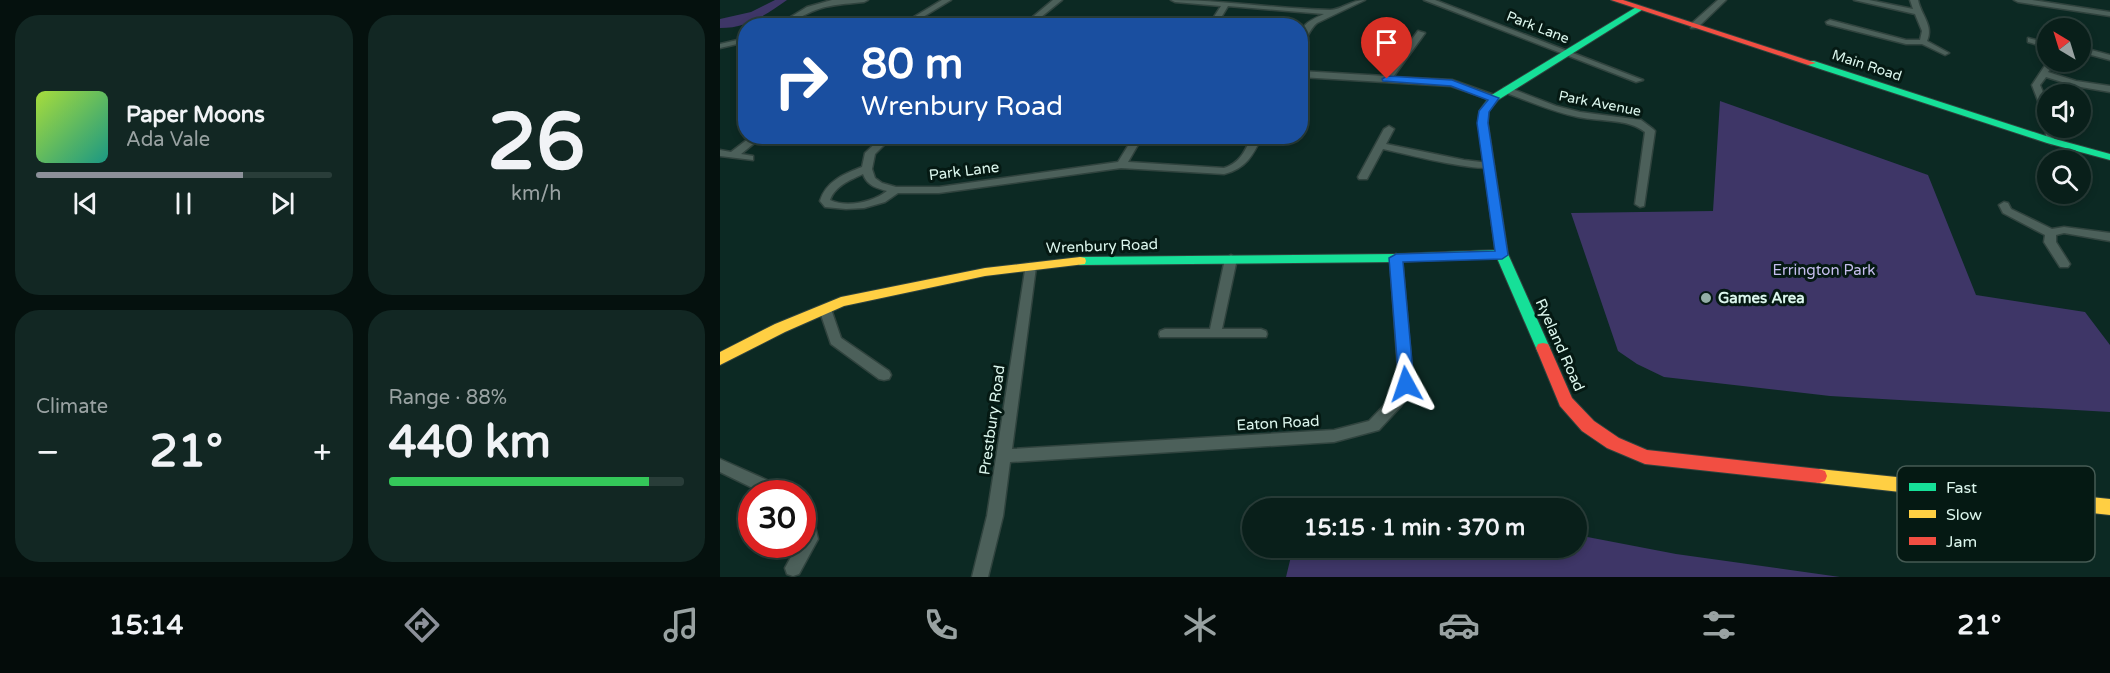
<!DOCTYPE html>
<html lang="en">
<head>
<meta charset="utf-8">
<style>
  :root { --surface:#091f1a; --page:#122723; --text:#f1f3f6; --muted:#99a2a2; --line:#293d39; --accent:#8c9099 }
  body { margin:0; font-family:"Varela Round",sans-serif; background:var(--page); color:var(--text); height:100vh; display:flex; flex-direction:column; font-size:22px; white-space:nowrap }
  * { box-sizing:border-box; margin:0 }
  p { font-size:20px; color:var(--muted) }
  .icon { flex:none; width:33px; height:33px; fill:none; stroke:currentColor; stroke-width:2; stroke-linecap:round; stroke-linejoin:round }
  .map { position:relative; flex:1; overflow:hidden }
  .details { display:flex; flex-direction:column; gap:15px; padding:15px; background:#05110e; width:720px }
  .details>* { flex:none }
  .top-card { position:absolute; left:18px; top:18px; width:570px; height:126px; border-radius:24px; box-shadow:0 3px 9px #0003,0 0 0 2px var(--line); background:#1a4fa0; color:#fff; overflow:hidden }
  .needle { width:39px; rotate:322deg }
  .fabs { position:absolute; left:1317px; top:18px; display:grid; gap:12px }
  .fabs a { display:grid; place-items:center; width:54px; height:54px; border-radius:50%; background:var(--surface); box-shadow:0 3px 9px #0003,0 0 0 2px var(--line); font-size:30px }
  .speed { position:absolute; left:18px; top:480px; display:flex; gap:12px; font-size:30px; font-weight:700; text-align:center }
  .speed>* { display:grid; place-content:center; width:78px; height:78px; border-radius:50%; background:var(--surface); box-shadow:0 3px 9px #0003,0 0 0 2px var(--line); line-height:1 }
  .speed .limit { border:9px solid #d22; background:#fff; color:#111 }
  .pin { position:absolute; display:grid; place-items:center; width:51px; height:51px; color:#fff; margin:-62px -26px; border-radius:50% 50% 50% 0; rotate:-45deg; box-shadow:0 0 6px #0007 }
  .pin .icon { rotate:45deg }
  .me { position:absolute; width:66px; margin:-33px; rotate:355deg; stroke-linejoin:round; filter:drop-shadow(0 0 4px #0008) }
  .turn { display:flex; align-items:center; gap:21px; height:126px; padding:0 24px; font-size:27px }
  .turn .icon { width:78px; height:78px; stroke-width:2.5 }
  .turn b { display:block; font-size:42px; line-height:51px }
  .big { font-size:45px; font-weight:800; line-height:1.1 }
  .details .tile { flex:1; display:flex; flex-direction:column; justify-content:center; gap:9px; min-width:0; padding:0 21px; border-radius:24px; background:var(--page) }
  .details .dial { align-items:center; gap:0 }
  .dial b { font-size:78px; line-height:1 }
  .song { display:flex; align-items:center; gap:18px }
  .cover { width:72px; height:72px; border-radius:9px; background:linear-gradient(135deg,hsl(80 70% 55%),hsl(170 70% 35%)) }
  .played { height:6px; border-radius:3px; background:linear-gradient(90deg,var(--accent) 70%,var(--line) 70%) }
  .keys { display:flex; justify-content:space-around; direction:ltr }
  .heat { display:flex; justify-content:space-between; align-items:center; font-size:33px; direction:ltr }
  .charge { height:9px; border-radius:4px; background:linear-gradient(90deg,#34c759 88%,var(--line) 0) }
  .details .tiles { flex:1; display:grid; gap:15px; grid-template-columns:repeat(2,1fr) }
  .trip { position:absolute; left:522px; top:498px; width:345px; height:60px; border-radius:30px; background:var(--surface); box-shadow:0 3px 9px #0003,0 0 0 2px var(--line); font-weight:800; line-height:60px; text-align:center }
  .tabs { display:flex; height:96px; justify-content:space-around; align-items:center; background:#040c0a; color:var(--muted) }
  .tabs .icon { width:42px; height:42px }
  .tabs .on { color:var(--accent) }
  .tabs b { font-size:27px; color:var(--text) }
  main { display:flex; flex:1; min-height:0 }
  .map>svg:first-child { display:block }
  .green { fill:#3e3667 }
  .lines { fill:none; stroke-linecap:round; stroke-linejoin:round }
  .street-casing { stroke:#30433e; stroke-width:3 }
  .fast-casing { stroke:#30433e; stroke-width:2 }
  .slow-casing { stroke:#30433e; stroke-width:2 }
  .jam-casing { stroke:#30433e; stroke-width:2 }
  .street { fill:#4c605a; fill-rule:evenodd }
  .fast { fill:#16e098; fill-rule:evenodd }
  .slow { fill:#ffcf43; fill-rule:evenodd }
  .jam { fill:#f24e42; fill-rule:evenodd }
  .route { fill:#1a73e8; stroke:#114b97; stroke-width:1.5 }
  .poi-dot { fill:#93aea6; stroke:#051913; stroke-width:2 }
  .labels { text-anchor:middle; stroke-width:6; stroke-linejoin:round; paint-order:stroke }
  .far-street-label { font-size:14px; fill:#dcf6ed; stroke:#051913 }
  .street-label { font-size:15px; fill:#dcf6ed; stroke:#051913 }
  .park-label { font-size:15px; fill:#c6beee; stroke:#051913 }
  .poi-label { font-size:15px; font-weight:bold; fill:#dcf6ed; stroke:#051913; text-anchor:start }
  .key { fill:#051913; stroke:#465b54; stroke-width:1.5 }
  .key-label { font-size:16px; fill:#dcf6ed }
</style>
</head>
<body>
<main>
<section class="details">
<div class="tiles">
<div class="tile">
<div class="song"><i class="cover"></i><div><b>Paper Moons</b><p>Ada Vale</p></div></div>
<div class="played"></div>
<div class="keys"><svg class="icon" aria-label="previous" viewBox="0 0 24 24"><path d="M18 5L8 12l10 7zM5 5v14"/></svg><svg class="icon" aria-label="pause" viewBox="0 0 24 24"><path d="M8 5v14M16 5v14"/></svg><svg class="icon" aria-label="next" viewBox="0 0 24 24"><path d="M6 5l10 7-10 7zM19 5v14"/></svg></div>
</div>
<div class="tile dial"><b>26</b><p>km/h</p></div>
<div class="tile"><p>Climate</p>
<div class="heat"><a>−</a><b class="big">21°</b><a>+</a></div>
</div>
<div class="tile"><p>Range · 88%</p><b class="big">440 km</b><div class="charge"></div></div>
</div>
</section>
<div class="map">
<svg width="1390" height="577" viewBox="0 0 1390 577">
  <rect width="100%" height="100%" fill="#0c2923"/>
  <g class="green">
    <path d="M55 0H67C45 15 28 28 0 28V19L31 12Z"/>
    <polygon points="1000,101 1208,175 1256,295 1365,312 1390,345 1390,412 1110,396 944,377 917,364 898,351 851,213 993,211"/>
    <polygon points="584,501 663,501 715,508 583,508"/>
    <polygon points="857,535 956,554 1120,577 566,577 573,548 856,548"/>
  </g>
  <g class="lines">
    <defs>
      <g id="street">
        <path d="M112 0H148L144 2C116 5 104 4 79 18L89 19 96 26 71 22 66 26H56L87 7Z"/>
        <polygon points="222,0 231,0 188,26 179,26"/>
        <polygon points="333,0 342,0 310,26 302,26"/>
        <path d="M451 0C504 0 557 9 610 10 621 10 631 0 645 0L597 23C589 29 587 41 580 45 580 25 586 22 604 14L508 6 496 26H488L501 6 455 2Z"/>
        <polygon points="704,0 715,0 923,80 916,82"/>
        <polygon points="998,0 1006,0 977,28 971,28 971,24"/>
        <path d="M1134 0H1149L1193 9 1190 0H1198C1201 15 1214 26 1207 41L1229 53 1225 55 1202 44H1186L1107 24 1106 22 1110 20 1186 40H1200L1202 31 1195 14Z"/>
        <polygon points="1294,0 1312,0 1390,12 1390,16 1298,2"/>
        <polygon points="109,22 112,22 112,26 101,26"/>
        <polygon points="698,31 705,33 673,77 732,80 777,96 777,100 771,100 731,86 580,77 580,71 665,76"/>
        <polygon points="26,38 26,42 0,48 0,44"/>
        <polygon points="1308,38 1328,43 1328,48 1308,42"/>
        <polygon points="1360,47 1390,55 1390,60 1360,52"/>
        <polygon points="1328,61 1335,62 1328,72 1356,81 1390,86 1390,92 1355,86 1326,77 1320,85 1328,104 1328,120 1325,119 1312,85"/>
        <path d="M787 87 836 106 860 112 921 120 933 129 935 131 924 206 920 207 915 204 925 132C907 118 881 122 858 117 833 112 808 101 784 92V88Z"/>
        <path d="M669 126 674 129 666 144 744 160 769 163 774 166C763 174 681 153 663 149L647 179H639L638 177 664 129Z"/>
        <polygon points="1326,126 1334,128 1334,143 1331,144 1326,141"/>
        <polygon points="32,136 43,136 21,154 33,156 33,160 0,156 0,150 11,152"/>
        <path d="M163 136H173L155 154 152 169 155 178 162 183 176 187H219L398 162 414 136H423L408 162 504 168C520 163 525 151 532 136H542C533 156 525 169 504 174L401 168 219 193H178L165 202 144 208 126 209 105 207 100 201C106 181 124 174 142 167L145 153ZM143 174C147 186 157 188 167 191 153 202 127 208 110 200 115 186 130 180 143 174Z"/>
        <polygon points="1284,202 1288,203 1291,209 1332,229 1344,227 1390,233 1390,241 1344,233 1336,235 1336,242 1350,264 1348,267 1340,267 1324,242 1325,235 1283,213 1279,205"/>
        <polygon points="676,254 682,258 693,384 681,406 659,430 614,442 290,462 283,516 268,577 252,577 267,516 306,264 310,263 316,267 292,449 614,430 649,421 671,398 679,384 670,258"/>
        <polygon points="511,255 517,259 502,329 541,329 546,331 547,334 546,337 440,337 439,334 440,331 445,329 490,329 505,259"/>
        <polygon points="105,305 111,309 121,338 169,371 171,375 169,379 164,380 159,379 111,344 99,309"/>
        <polygon points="0,459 67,489 69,494 45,494 0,472"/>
        <polygon points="82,498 88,500 90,505 98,539 79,574 73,576 67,574 65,568 78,544 82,544"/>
      </g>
      <g id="fast">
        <polygon points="918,6 925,8 778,100 769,111 768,123 788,254 830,348 828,352 818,352 816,348 777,258 676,262 360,265 354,261 360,257 676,254 775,250 758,123 759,111 770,96"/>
        <polygon points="1088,61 1094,61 1335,139 1390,154 1390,160 1327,143 1088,65"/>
      </g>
      <g id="slow">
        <polygon points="360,257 365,258 366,261 365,264 265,276 124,306 65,332 0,365 0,352 55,324 121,297 265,268"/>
        <polygon points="1099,469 1390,499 1390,515 1099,483 1093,481 1091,476 1093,471"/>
      </g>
      <g id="jam">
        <polygon points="891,0 903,0 1096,63 1088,65"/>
        <polygon points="823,343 828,344 830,348 852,398 874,421 899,438 927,450 1099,469 1105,471 1107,476 1105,481 1099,483 925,464 887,448 862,431 840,406 816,348 818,344"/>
      </g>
    </defs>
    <use href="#street" class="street-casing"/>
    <use href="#fast" class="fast-casing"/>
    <use href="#slow" class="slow-casing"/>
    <use href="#jam" class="jam-casing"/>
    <use href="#street" class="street"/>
    <use href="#fast" class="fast"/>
    <use href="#slow" class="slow"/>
    <use href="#jam" class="jam"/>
  </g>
  <polygon class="route" points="667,76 732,80 779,98 769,112 768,123 788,255 782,259 683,262 694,384 692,389 681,389 679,384 669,258 676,254 775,251 757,123 759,111 768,100 731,86 663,81 662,79"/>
  <circle class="poi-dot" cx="986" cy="298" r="6"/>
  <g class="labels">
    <g class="far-street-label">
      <text transform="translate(818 27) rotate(21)" y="5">Park Lane</text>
      <text transform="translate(1147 65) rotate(18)" y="5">Main Road</text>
      <text transform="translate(880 103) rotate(11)" y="5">Park Avenue</text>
    </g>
    <g class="street-label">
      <text transform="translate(244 171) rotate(-7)" y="5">Park Lane</text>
      <text transform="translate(382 246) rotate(-2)" y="5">Wrenbury Road</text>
      <text transform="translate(840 345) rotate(66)" y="5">Ryeland Road</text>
      <text transform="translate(272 420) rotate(-82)" y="5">Prestbury Road</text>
      <text transform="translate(558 423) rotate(-3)" y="5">Eaton Road</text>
    </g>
    <g class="park-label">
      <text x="1104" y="275">Errington Park</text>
    </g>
    <g class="poi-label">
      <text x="998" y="303">Games Area</text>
    </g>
  </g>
  <rect x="1177" y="466" width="198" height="96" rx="9" class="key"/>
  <rect x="1189" y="483" width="27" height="8" fill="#16e098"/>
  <rect x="1189" y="510" width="27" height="8" fill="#ffcf43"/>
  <rect x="1189" y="537" width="27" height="8" fill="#f24e42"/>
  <g class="key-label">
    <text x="1226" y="493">Fast</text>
    <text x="1226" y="520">Slow</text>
    <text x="1226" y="547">Jam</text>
  </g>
</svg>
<div class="fabs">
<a><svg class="needle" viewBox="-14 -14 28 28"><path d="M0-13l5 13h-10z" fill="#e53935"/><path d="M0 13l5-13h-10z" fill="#99a2a2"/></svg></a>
<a><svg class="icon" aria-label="sound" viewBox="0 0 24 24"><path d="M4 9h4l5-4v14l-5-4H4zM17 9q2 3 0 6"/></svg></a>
<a><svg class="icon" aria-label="search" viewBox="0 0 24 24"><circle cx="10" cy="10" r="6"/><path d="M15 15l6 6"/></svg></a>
</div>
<div class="speed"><div class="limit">30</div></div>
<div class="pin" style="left:667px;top:79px;background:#d93025"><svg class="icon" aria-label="arrive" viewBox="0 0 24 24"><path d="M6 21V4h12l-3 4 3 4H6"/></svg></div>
<svg class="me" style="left:686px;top:384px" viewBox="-20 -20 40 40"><path d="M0-17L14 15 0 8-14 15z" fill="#1a73e8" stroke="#fff" stroke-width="4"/></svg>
<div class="trip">15:15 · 1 min · 370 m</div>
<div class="top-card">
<div class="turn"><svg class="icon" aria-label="right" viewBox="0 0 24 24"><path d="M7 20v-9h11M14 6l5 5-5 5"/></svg><div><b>80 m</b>Wrenbury Road</div></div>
</div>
</div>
</main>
<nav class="tabs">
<b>15:14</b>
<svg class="icon on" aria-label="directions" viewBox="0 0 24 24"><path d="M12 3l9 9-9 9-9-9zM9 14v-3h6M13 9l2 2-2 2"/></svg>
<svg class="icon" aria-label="music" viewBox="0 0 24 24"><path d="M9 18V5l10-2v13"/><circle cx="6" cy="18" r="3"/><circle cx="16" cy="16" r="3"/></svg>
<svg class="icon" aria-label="phone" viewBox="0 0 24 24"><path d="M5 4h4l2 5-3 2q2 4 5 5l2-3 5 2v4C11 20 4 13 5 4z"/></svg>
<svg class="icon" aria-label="climate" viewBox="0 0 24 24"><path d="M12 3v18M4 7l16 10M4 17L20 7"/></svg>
<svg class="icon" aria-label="car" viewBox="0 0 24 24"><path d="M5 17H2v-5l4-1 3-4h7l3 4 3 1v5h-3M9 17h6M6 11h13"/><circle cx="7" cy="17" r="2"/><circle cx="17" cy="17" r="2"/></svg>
<svg class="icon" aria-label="filters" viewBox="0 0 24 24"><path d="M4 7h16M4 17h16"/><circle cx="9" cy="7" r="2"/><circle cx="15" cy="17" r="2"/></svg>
<b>21°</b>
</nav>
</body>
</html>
